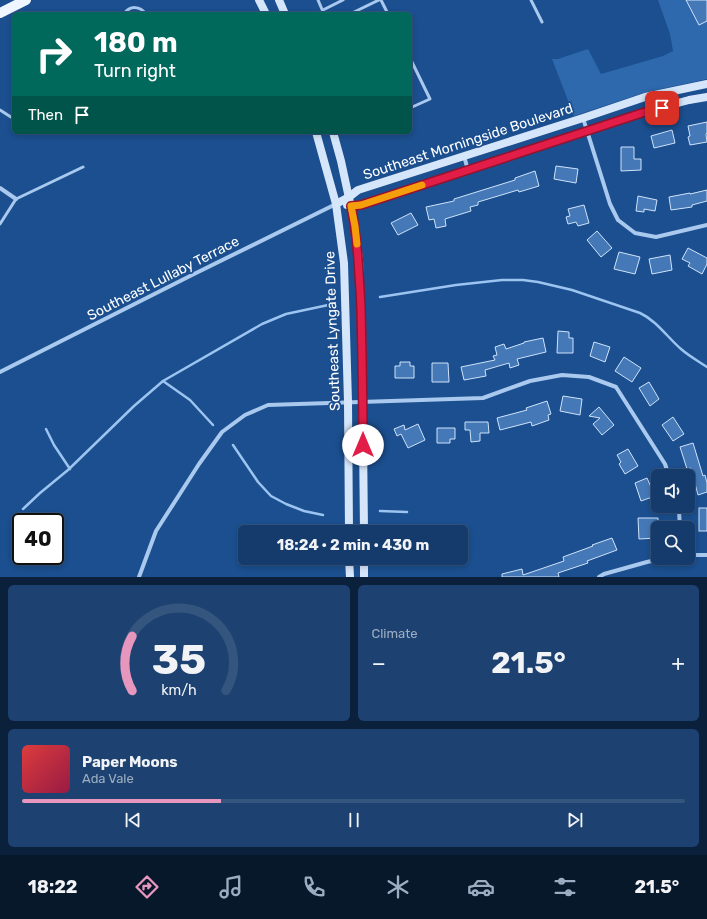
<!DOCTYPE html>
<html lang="en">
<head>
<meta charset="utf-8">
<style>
  :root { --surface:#143b6b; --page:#1d4271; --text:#f1f3f6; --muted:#9dadc1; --line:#33557e; --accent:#e797bd }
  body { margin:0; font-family:Rubik,sans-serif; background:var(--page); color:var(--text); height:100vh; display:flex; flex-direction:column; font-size:15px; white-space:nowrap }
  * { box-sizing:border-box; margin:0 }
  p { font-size:13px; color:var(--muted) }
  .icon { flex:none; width:22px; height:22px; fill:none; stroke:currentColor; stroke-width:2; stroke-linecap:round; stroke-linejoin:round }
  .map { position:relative; height:577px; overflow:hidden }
  .side { display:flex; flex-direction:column; gap:8px; padding:8px; background:#0b203b; flex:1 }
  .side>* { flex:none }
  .guide { position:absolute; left:12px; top:12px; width:400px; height:122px; border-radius:6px; box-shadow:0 2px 6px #0003,0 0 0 1px var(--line); background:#00695c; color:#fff; overflow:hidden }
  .buttons { position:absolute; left:651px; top:469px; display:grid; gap:8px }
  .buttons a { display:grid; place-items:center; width:44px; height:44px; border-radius:6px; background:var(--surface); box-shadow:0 2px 6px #0003,0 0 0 1px var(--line); font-size:20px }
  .speed { position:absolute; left:12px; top:513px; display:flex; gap:8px; font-size:20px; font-weight:700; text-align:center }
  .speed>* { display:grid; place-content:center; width:52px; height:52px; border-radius:50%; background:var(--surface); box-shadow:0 2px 6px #0003,0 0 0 1px var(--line); line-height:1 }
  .speed .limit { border:2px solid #111; border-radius:6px; background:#fff; color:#111 }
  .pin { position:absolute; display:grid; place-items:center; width:34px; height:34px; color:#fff; margin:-17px; border-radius:8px; box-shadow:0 2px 6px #0006 }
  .me { position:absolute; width:44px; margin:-22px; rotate:0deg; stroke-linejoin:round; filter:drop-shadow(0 0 3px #0008) }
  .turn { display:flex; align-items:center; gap:14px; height:84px; padding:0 16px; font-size:18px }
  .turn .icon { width:52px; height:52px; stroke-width:2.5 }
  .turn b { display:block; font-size:28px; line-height:34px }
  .then { display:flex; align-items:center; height:38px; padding:0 16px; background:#0003; gap:8px; font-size:15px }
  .big { font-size:30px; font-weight:700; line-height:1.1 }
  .side .tile { flex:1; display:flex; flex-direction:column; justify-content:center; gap:6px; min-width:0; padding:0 14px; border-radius:6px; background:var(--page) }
  .side .dial { align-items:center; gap:0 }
  .dial svg { height:104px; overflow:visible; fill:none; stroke:var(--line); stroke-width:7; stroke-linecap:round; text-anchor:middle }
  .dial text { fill:var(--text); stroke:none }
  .song { display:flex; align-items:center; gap:12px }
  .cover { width:48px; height:48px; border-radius:6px; background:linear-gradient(135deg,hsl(0 70% 55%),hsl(340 70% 35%)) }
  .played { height:4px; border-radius:2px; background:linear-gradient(90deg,var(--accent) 30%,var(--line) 30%) }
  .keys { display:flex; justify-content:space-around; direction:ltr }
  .heat { display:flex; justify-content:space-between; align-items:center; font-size:22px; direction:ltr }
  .side .tiles { flex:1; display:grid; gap:8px; grid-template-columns:1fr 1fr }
  .tile:last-child { grid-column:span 2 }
  .trip { position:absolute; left:238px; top:525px; width:230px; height:40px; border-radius:6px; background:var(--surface); box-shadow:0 2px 6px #0003,0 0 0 1px var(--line); font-weight:700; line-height:40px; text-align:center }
  .dock { display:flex; height:64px; justify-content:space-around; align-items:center; background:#08182b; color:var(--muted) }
  .dock .icon { width:28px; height:28px }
  .dock .current { color:var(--accent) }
  .dock b { font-size:18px; color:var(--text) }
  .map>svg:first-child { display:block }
  .green { fill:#2e69ad }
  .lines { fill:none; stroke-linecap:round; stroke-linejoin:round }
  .stream { stroke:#9cc4f0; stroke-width:2.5 }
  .building { fill:#4478b7; stroke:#cfe3fa }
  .lane { stroke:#a9c9ee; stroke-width:3 }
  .street { stroke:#a9c9ee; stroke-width:4 }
  .secondary { stroke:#d6e6fa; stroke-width:8 }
  .primary { stroke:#f0f6ff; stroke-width:10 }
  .route-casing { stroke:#92132f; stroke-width:10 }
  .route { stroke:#e11d48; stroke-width:7 }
  .slow { stroke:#f59e0b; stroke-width:7 }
  .labels { text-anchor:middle; stroke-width:3.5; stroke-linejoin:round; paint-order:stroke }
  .street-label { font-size:14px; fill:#fff; stroke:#1b4f8f }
</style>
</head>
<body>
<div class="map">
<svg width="707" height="577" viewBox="0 0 707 577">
  <rect width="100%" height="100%" fill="#1b4f8f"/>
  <polygon class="green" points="658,0 707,0 707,79 643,93 574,116 552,59 558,59 588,49 601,74 663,56 673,51 670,34"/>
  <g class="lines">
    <g class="stream">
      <path d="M380 297 456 285 502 280H523L538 282 572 290 640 313C657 321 667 337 681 349 689 356 698 361 707 367"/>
      <polyline points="163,381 190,400 213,425"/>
      <polyline points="46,429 54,445 70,469"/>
      <polyline points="233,445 258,482 271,496 286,504 304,511 323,515"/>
      <polyline points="23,509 40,493 68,470 134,406 163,381 262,324 286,314 333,304"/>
      <polyline points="380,511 407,512"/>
    </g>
  </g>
  <g class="building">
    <polygon points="686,0 707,0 707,21 699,25"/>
    <polygon points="707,122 707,133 706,134 707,142 690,145 688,137 690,136 688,126"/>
    <polygon points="672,130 675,143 654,148 651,136"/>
    <polygon points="621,147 634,147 634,159 641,159 641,170 621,171"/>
    <polygon points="556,166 578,169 576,183 554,179"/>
    <polygon points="535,171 539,186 519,192 518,190 478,202 478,205 470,207 471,211 445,219 446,226 436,228 434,219 429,220 426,207 454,201 454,199 515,180 515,178"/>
    <polygon points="707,190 707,201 692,205 692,207 671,210 669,197 690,193 690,194"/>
    <polygon points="638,196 657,200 655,211 644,209 644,212 636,211"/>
    <polygon points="584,205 589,223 578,226 576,222 568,224 566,217 570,216 568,209"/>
    <polygon points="411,213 418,225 398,235 391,223"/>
    <polygon points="597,231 612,248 601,257 587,240"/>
    <polygon points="688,248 707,258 707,264 702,274 688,266 690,263 682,259"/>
    <polygon points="619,252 640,257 635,274 614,269"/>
    <polygon points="670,255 672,270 652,274 649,259"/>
    <polygon points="558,331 569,332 569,338 573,338 573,353 557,353"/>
    <polygon points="543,338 546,352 517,359 519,365 510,368 509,363 485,370 486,376 464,380 461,367 495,360 493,356 497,355 495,347 504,344 506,349 524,343 524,342"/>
    <polygon points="594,342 610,347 605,362 590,356"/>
    <polygon points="624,357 641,368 632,382 615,371"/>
    <polygon points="400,362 410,362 410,366 414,366 414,378 395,378 395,366 400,366"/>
    <polygon points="432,363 448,363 449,382 432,382"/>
    <polygon points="649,382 659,399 650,406 639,388"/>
    <polygon points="563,396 582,399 580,415 560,411"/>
    <polygon points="547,401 551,414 548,415 549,420 532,426 531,422 500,430 497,418 527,410 526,408"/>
    <polygon points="599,407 614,425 602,435 593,424 600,418 589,416"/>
    <polygon points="673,417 684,434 673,441 662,425"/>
    <polygon points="465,422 488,422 489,433 480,433 480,441 471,442 470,430 465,430"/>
    <polygon points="418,424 425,440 408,448 401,434 397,436 394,429 404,425 405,430"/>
    <polygon points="437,428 455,428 455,439 450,439 450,443 437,443"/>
    <polygon points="693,443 703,476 705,475 707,483 707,492 698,495 691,468 687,469 680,447"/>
    <polygon points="628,449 638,466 625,474 619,464 621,462 617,455"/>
    <polygon points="647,478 655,496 641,501 635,483"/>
    <rect x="699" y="508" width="8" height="23"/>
    <polygon points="638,518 658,518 658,538 639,539"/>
    <polygon points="612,538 617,550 587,561 588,563 558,573 559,577 502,577 502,574 522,569 523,575 564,561 563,557 593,546 592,545"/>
  </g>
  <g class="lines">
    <g class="lane">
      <polyline points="318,0 324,14"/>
      <polyline points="381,0 388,14"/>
      <polyline points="531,0 542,22"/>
      <polyline points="323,10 343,0"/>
      <path d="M124 14C130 5 140 6 146 14"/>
      <polyline points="350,14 379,0"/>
      <polyline points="410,58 430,99 410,108"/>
      <polyline points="0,110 14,119"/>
      <polyline points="0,224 16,199 83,167"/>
    </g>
    <g class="street">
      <polyline points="583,118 610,204 618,220 635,233 656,237 707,225"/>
      <polyline points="464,156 468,170"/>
      <polyline points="0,188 16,199"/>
      <polyline points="0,372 192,275 336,204"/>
      <polyline points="677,506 679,511 680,528"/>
      <polyline points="688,555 707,555"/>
      <polyline points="139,577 156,531 199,464 222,432 245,415 268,405 483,398 530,381 562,375 589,377 616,387 665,464 669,476"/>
      <polyline points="599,577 604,574 647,562 665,558"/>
    </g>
    <g class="secondary">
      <polyline points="259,0 266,14"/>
      <polyline points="279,0 285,14"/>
      <polyline points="316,132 336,204 344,263 348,402 349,532"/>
      <polyline points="333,132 341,161 355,226 359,260 362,342 364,532"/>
      <polyline points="336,204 349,197 358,190 583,118 645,97 707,84"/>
      <polyline points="347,205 361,205 648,111 689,100 707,97"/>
      <polyline points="349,558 350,577"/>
      <polyline points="364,558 364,577"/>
    </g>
    <polyline class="primary" points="0,13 26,0"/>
  </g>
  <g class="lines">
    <defs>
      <path id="route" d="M363 445C363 400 362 354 361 308 359 274 358 240 351 206L361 205 648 111 662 108"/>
    </defs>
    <use href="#route" class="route-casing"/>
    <use href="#route" class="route"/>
    <polyline class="slow" points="357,244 355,226 351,206 361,205 422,185"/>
  </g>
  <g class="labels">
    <g class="street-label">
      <text transform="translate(468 141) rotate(-18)" y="5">Southeast Morningside Boulevard</text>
      <text transform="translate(163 278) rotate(-27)" y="5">Southeast Lullaby Terrace</text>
      <text transform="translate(332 331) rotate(-92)" y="5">Southeast Lyngate Drive</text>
    </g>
  </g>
</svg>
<div class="buttons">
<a><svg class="icon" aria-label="sound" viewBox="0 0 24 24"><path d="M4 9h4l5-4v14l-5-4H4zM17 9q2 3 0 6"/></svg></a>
<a><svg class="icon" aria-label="search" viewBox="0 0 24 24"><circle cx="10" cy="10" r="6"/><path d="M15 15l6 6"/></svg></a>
</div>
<div class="speed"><div class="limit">40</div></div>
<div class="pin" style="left:662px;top:108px;background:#d93025"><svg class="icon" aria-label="arrive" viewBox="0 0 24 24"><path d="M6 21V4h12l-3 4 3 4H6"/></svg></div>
<svg class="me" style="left:363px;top:445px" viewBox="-20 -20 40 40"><circle r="19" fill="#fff"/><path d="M0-13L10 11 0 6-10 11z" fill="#e11d48"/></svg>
<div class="trip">18:24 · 2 min · 430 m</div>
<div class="guide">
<div class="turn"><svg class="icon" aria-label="right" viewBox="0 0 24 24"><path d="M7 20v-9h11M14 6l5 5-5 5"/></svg><div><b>180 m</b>Turn right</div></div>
<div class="then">Then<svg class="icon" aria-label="arrive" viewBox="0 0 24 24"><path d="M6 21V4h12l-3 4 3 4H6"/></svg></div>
</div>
</div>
<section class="side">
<div class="tiles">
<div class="tile dial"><svg viewBox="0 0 100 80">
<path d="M14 69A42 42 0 1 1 86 69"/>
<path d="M14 69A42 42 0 0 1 14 27" stroke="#e797bd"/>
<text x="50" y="56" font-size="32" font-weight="700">35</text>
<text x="50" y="72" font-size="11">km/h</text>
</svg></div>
<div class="tile"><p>Climate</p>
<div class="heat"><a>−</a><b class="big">21.5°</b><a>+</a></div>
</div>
<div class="tile">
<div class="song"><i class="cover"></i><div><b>Paper Moons</b><p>Ada Vale</p></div></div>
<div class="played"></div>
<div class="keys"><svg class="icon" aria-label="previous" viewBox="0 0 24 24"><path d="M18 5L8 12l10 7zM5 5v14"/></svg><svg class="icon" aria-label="pause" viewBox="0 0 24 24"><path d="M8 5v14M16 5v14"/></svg><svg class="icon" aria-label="next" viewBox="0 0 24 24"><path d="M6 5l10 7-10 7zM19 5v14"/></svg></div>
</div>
</div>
</section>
<nav class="dock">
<b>18:22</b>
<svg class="icon current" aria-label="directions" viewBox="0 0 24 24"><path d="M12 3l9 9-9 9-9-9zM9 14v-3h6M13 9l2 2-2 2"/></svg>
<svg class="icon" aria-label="music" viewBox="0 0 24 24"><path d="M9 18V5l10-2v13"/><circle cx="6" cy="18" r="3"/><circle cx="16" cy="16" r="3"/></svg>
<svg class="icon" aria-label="phone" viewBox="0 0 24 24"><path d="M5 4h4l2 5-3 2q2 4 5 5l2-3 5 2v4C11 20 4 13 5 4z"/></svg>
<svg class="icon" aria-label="climate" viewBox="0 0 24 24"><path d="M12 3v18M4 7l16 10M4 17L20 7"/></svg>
<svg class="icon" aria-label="car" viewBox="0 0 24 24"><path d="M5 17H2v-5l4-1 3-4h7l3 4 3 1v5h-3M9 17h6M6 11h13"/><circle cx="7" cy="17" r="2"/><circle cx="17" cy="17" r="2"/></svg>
<svg class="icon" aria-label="filters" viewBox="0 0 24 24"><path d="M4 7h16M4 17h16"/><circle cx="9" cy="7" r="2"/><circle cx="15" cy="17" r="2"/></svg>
<b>21.5°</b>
</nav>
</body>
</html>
